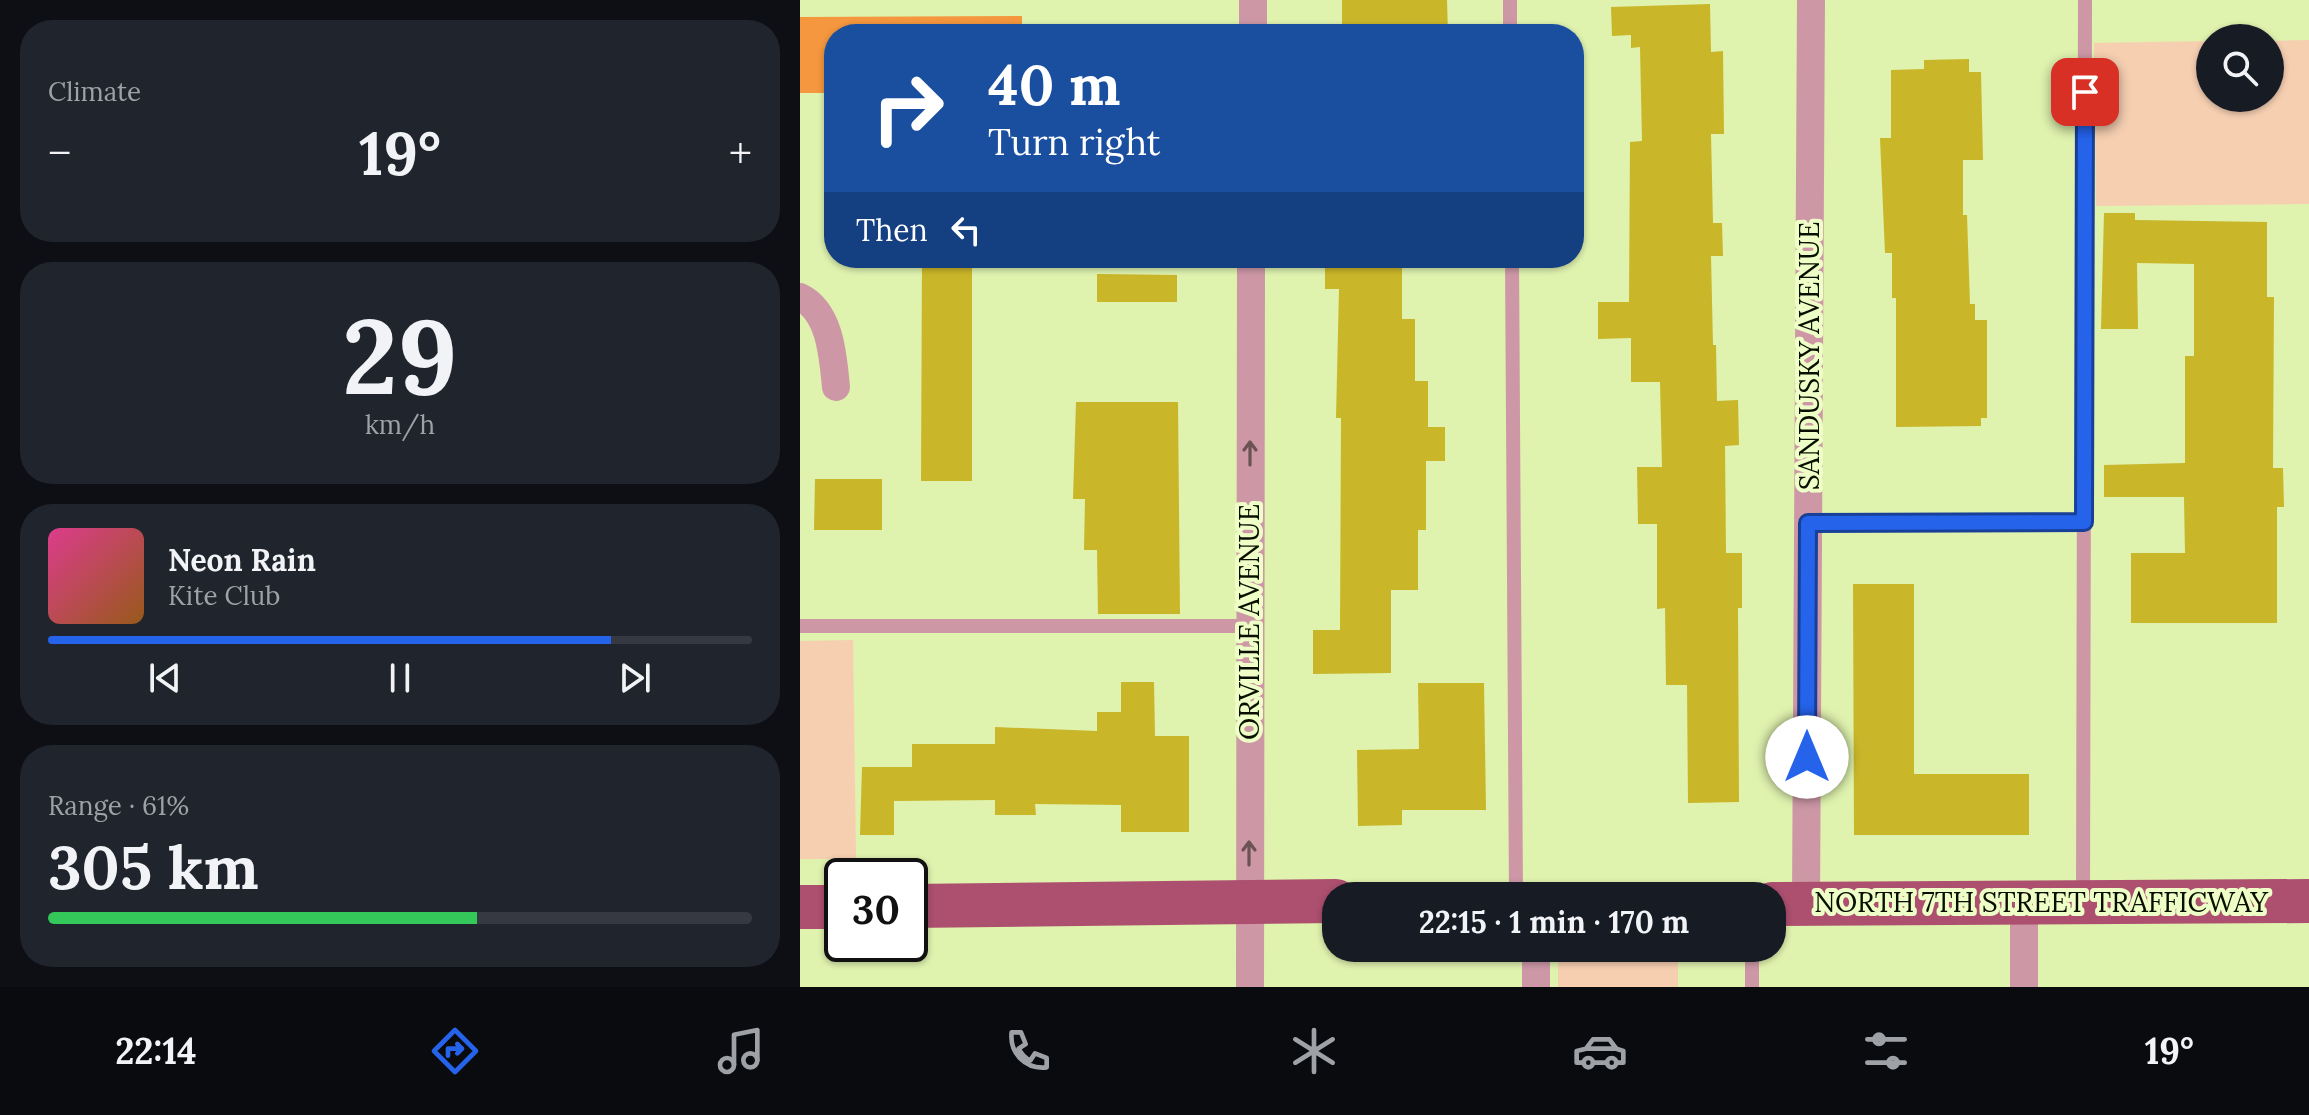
<!DOCTYPE html>
<html lang="en">
<head>
<meta charset="utf-8">
<style>
  :root { --surface:#171b24; --page:#20242c; --text:#f1f3f6; --muted:#9ea1a6; --line:#363941; --accent:#2563eb }
  body { margin:0; font-family:Lora,serif; background:var(--page); color:var(--text); height:100vh; display:flex; flex-direction:column; font-size:30px; white-space:nowrap }
  * { box-sizing:border-box; margin:0 }
  p { font-size:26px; color:var(--muted) }
  .icon { flex:none; width:44px; height:44px; fill:none; stroke:currentColor; stroke-width:2; stroke-linecap:round; stroke-linejoin:round }
  .map { position:relative; flex:1; overflow:hidden }
  .side { display:flex; flex-direction:column; gap:20px; padding:20px; background:#0d0f14; width:800px }
  .side>* { flex:none }
  .top-card { position:absolute; left:24px; top:24px; width:760px; height:244px; border-radius:32px; box-shadow:0 2px 6px #0004; background:#1a4fa0; color:#fff; overflow:hidden }
  .buttons { position:absolute; left:1396px; top:24px; display:grid; gap:16px }
  .buttons a { display:grid; place-items:center; width:88px; height:88px; border-radius:50%; background:var(--surface); box-shadow:0 2px 6px #0004; font-size:40px }
  .speed { position:absolute; left:24px; top:858px; display:flex; gap:16px; font-size:40px; font-weight:700; text-align:center }
  .speed>* { display:grid; place-content:center; width:104px; height:104px; border-radius:50%; background:var(--surface); box-shadow:0 2px 6px #0004; line-height:1 }
  .speed .limit { border:4px solid #111; border-radius:12px; background:#fff; color:#111 }
  .pin { position:absolute; display:grid; place-items:center; width:68px; height:68px; color:#fff; margin:-34px; border-radius:16px; box-shadow:0 4px 12px #0006 }
  .me { position:absolute; width:88px; margin:-44px; rotate:0deg; stroke-linejoin:round; filter:drop-shadow(0 0 6px #0008) }
  .turn { display:flex; align-items:center; gap:28px; height:168px; padding:0 32px; font-size:36px }
  .turn .icon { width:104px; height:104px; stroke-width:2.5 }
  .turn b { display:block; font-size:56px; line-height:68px }
  .then { display:flex; align-items:center; height:76px; padding:0 32px; background:#0003; gap:16px; font-size:30px }
  .big { font-size:60px; font-weight:700; line-height:1.1 }
  .side .widget { flex:1; display:flex; flex-direction:column; justify-content:center; gap:12px; min-width:0; padding:0 28px; border-radius:32px; background:var(--page) }
  .side .dial { align-items:center; gap:0 }
  .dial b { font-size:104px; line-height:1 }
  .song { display:flex; align-items:center; gap:24px }
  .cover { width:96px; height:96px; border-radius:12px; background:linear-gradient(135deg,hsl(330 70% 55%),hsl(30 70% 35%)) }
  .played { height:8px; border-radius:4px; background:linear-gradient(90deg,var(--accent) 80%,var(--line) 80%) }
  .keys { display:flex; justify-content:space-around; direction:ltr }
  .heat { display:flex; justify-content:space-between; align-items:center; font-size:44px; direction:ltr }
  .charge { height:12px; border-radius:6px; background:linear-gradient(90deg,#34c759 61%,var(--line) 0) }
  .trip { position:absolute; left:522px; top:882px; width:464px; height:80px; border-radius:32px; background:var(--surface); box-shadow:0 2px 6px #0004; font-weight:700; line-height:80px; text-align:center }
  .tab-bar { display:flex; height:128px; justify-content:space-around; align-items:center; background:#090b0e; color:var(--muted) }
  .tab-bar .icon { width:56px; height:56px }
  .tab-bar .current { color:var(--accent) }
  .tab-bar b { font-size:36px; color:var(--text) }
  main { display:flex; flex:1; min-height:0 }
  .map>svg:first-child { display:block }
  .green { fill:#f6cfb1 }
  .forest { fill:#f4973e }
  .building { fill:#cab629 }
  .lines { fill:none; stroke-linecap:round; stroke-linejoin:round }
  .lane { stroke:#cd97a6; stroke-width:14 }
  .street { stroke:#cd97a6; stroke-width:28 }
  .primary { stroke:#ad4f6f; stroke-width:44 }
  .oneway { stroke:#6b5253 }
  .route-casing { stroke:#184099; stroke-width:20 }
  .route { stroke:#2563eb; stroke-width:14 }
  .labels { text-anchor:middle; stroke-width:8; stroke-linejoin:round; paint-order:stroke }
  .street-label { font-size:28px; fill:#090e00; stroke:#eefec7 }
</style>
</head>
<body>
<main>
<section class="side">
<div class="widget"><p>Climate</p>
<div class="heat"><a>−</a><b class="big">19°</b><a>+</a></div>
</div>
<div class="widget dial"><b>29</b><p>km/h</p></div>
<div class="widget">
<div class="song"><i class="cover"></i><div><b>Neon Rain</b><p>Kite Club</p></div></div>
<div class="played"></div>
<div class="keys"><svg class="icon" aria-label="previous" viewBox="0 0 24 24"><path d="M18 5L8 12l10 7zM5 5v14"/></svg><svg class="icon" aria-label="pause" viewBox="0 0 24 24"><path d="M8 5v14M16 5v14"/></svg><svg class="icon" aria-label="next" viewBox="0 0 24 24"><path d="M6 5l10 7-10 7zM19 5v14"/></svg></div>
</div>
<div class="widget"><p>Range · 61%</p><b class="big">305 km</b><div class="charge"></div></div>
</section>
<div class="map">
<svg width="1509" height="987" viewBox="0 0 1509 987">
  <rect width="100%" height="100%" fill="#dff2ae"/>
  <g class="green">
    <polygon points="1509,40 1509,204 1296,206 1294,43 1410,41 1410,98 1470,98 1470,41"/>
    <polygon points="53,640 56,859 0,859 0,641"/>
    <polygon points="764,948 878,948 878,987 758,987 758,957"/>
  </g>
  <polygon class="forest" points="222,16 222,34 34,34 34,93 0,93 0,17"/>
  <g class="building">
    <polygon points="542,0 647,0 648,34 542,34"/>
    <polygon points="910,4 911,52 923,51 924,134 911,134 913,223 922,223 923,256 911,256 913,345 916,345 917,401 938,400 939,445 925,446 926,553 942,553 942,608 938,608 939,802 888,803 887,685 866,685 865,608 857,609 857,524 838,524 837,467 862,467 860,382 831,382 831,338 798,339 798,302 829,302 830,142 842,141 840,47 831,48 831,35 812,36 811,7"/>
    <polygon points="1169,59 1169,72 1181,72 1183,160 1163,160 1163,215 1167,215 1170,304 1175,304 1175,320 1187,320 1187,418 1181,418 1181,426 1096,427 1096,298 1092,298 1092,253 1085,253 1080,138 1091,138 1091,70 1124,69 1124,60"/>
    <polygon points="1304,213 1335,213 1335,220 1467,222 1467,297 1474,297 1473,468 1483,468 1484,507 1477,507 1477,623 1331,623 1331,553 1385,553 1384,497 1304,497 1304,465 1385,463 1385,356 1394,356 1394,264 1337,263 1338,329 1301,329"/>
    <polygon points="122,258 172,258 172,481 121,481"/>
    <polygon points="525,258 602,258 602,319 615,319 615,381 628,381 628,427 645,427 645,461 626,461 626,530 618,530 618,590 591,590 591,673 513,674 513,630 540,630 541,418 536,418 539,289 525,289"/>
    <polygon points="297,274 377,275 377,302 297,302"/>
    <polygon points="276,402 378,402 380,614 298,614 297,550 284,550 285,499 273,499"/>
    <polygon points="15,479 82,479 82,530 14,530"/>
    <polygon points="1053,584 1114,584 1114,774 1229,774 1229,835 1054,835"/>
    <polygon points="321,682 354,682 355,736 389,736 389,832 321,832 321,805 235,804 236,815 195,815 195,800 94,801 94,835 60,835 62,767 112,767 112,744 195,744 195,727 297,731 297,712 321,712"/>
    <polygon points="618,683 684,683 686,810 602,810 602,825 558,826 557,750 619,749"/>
  </g>
  <g class="lines">
    <g class="lane">
      <polyline points="710,0 710,34"/>
      <polyline points="712,258 716,896"/>
      <polyline points="1008,523 1284,522"/>
      <polyline points="0,626 449,626"/>
      <polyline points="1283,900 1285,0"/>
      <polyline points="952,987 952,948"/>
    </g>
    <g class="street">
      <polyline points="453,34 453,0"/>
      <path d="M0 297C31 312 33 358 36 387"/>
      <polyline points="1006,904 1011,0"/>
      <polyline points="450,987 451,258"/>
      <polyline points="736,987 736,948"/>
      <polyline points="1224,987 1224,902"/>
    </g>
    <g class="primary">
      <polyline points="972,904 1509,901"/>
      <polyline points="110,906 536,901"/>
      <polyline points="0,907 42,907"/>
    </g>
  </g>
  <defs><path id="oneway-shaft" d="M-6 0H5M1.5-3L5.5 0L1.5 3" fill="none" stroke-width="1.6" stroke-linecap="round" stroke-linejoin="round" transform="scale(2)"/></defs>
  <g class="oneway">
    <use href="#oneway-shaft" transform="translate(450 453) rotate(-90)"/>
    <use href="#oneway-shaft" transform="translate(449 853) rotate(-90)"/>
  </g>
  <g class="lines">
    <defs>
      <polyline id="route" points="1007,757 1008,523 1284,522 1285,92"/>
    </defs>
    <use href="#route" class="route-casing"/>
    <use href="#route" class="route"/>
  </g>
  <g class="labels">
    <g class="street-label">
      <text transform="translate(1009 356) rotate(-90)" y="10">SANDUSKY AVENUE</text>
      <text transform="translate(449 622) rotate(-90)" y="10">ORVILLE AVENUE</text>
      <text x="1241" y="912">NORTH 7TH STREET TRAFFICWAY</text>
    </g>
  </g>
</svg>
<div class="buttons">
<a><svg class="icon" aria-label="search" viewBox="0 0 24 24"><circle cx="10" cy="10" r="6"/><path d="M15 15l6 6"/></svg></a>
</div>
<div class="speed"><div class="limit">30</div></div>
<div class="pin" style="left:1285px;top:92px;background:#d93025"><svg class="icon" aria-label="arrive" viewBox="0 0 24 24"><path d="M6 21V4h12l-3 4 3 4H6"/></svg></div>
<svg class="me" style="left:1007px;top:757px" viewBox="-20 -20 40 40"><circle r="19" fill="#fff"/><path d="M0-13L10 11 0 6-10 11z" fill="#2563eb"/></svg>
<div class="trip">22:15 · 1 min · 170 m</div>
<div class="top-card">
<div class="turn"><svg class="icon" aria-label="right" viewBox="0 0 24 24"><path d="M7 20v-9h11M14 6l5 5-5 5"/></svg><div><b>40 m</b>Turn right</div></div>
<div class="then">Then<svg class="icon" aria-label="left" viewBox="0 0 24 24"><path d="M17 20v-9H6M10 6l-5 5 5 5"/></svg></div>
</div>
</div>
</main>
<nav class="tab-bar">
<b>22:14</b>
<svg class="icon current" aria-label="directions" viewBox="0 0 24 24"><path d="M12 3l9 9-9 9-9-9zM9 14v-3h6M13 9l2 2-2 2"/></svg>
<svg class="icon" aria-label="music" viewBox="0 0 24 24"><path d="M9 18V5l10-2v13"/><circle cx="6" cy="18" r="3"/><circle cx="16" cy="16" r="3"/></svg>
<svg class="icon" aria-label="phone" viewBox="0 0 24 24"><path d="M5 4h4l2 5-3 2q2 4 5 5l2-3 5 2v4C11 20 4 13 5 4z"/></svg>
<svg class="icon" aria-label="climate" viewBox="0 0 24 24"><path d="M12 3v18M4 7l16 10M4 17L20 7"/></svg>
<svg class="icon" aria-label="car" viewBox="0 0 24 24"><path d="M5 17H2v-5l4-1 3-4h7l3 4 3 1v5h-3M9 17h6M6 11h13"/><circle cx="7" cy="17" r="2"/><circle cx="17" cy="17" r="2"/></svg>
<svg class="icon" aria-label="filters" viewBox="0 0 24 24"><path d="M4 7h16M4 17h16"/><circle cx="9" cy="7" r="2"/><circle cx="15" cy="17" r="2"/></svg>
<b>19°</b>
</nav>
</body>
</html>
